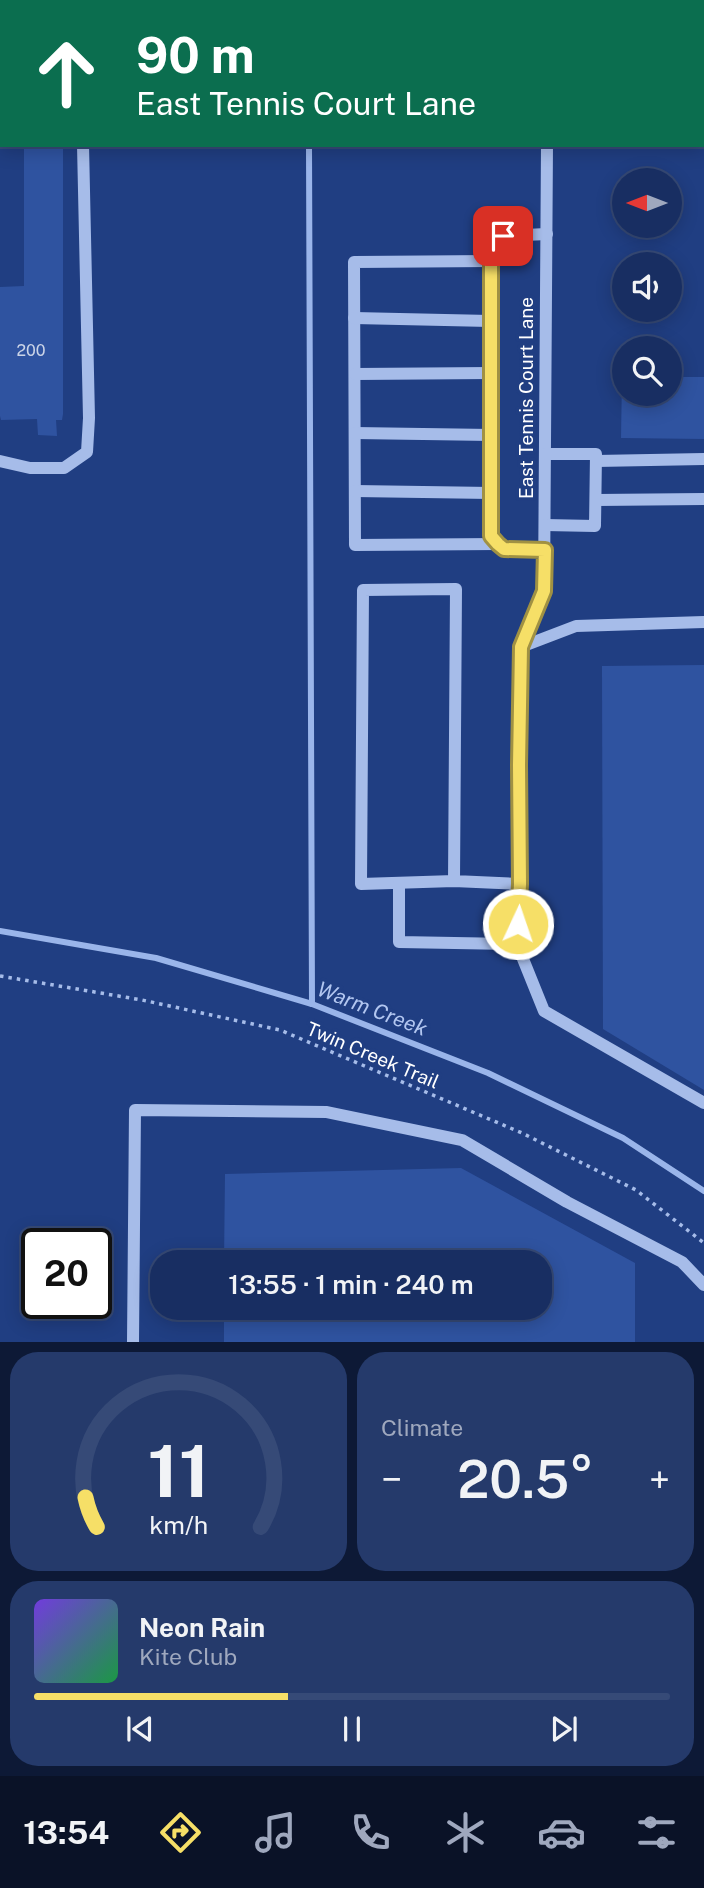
<!DOCTYPE html>
<html lang="en">
<head>
<meta charset="utf-8">
<style>
  :root { --surface:#182e62; --page:#253a6b; --text:#f1f3f6; --muted:#9fa8be; --line:#364a77; --accent:#f6df67 }
  body { margin:0; font-family:"Public Sans",sans-serif; background:var(--page); color:var(--text); height:100vh; display:flex; flex-direction:column; font-size:26px; white-space:nowrap }
  * { box-sizing:border-box; margin:0 }
  p { font-size:23px; color:var(--muted) }
  .icon { flex:none; width:38px; height:38px; fill:none; stroke:currentColor; stroke-width:2; stroke-linecap:round; stroke-linejoin:round }
  .map { position:relative; height:1342px; overflow:hidden }
  .sheet { display:flex; flex-direction:column; gap:10px; padding:10px; background:#0d1936; flex:1 }
  .sheet>* { flex:none }
  .hud { position:absolute; left:0px; top:0px; width:705px; height:147px; box-shadow:0 4px 18px #0003,0 0 0 2px var(--line); background:#0b6e4f; color:#fff; overflow:hidden }
  .needle { width:46px; rotate:270deg }
  .buttons { position:absolute; left:612px; top:168px; display:grid; gap:14px }
  .buttons a { display:grid; place-items:center; width:70px; height:70px; border-radius:50%; background:var(--surface); box-shadow:0 4px 18px #0003,0 0 0 2px var(--line); font-size:35px }
  .speed { position:absolute; left:21px; top:1228px; display:flex; gap:14px; font-size:35px; font-weight:700; text-align:center }
  .speed>* { display:grid; place-content:center; width:91px; height:91px; border-radius:50%; background:var(--surface); box-shadow:0 4px 18px #0003,0 0 0 2px var(--line); line-height:1 }
  .speed .limit { border:4px solid #111; border-radius:10px; background:#fff; color:#111 }
  .pin { position:absolute; display:grid; place-items:center; width:60px; height:60px; color:#fff; margin:-30px; border-radius:14px; box-shadow:0 4px 10px #0006 }
  .me { position:absolute; width:77px; margin:-38px; rotate:3deg; stroke-linejoin:round; filter:drop-shadow(0 0 5px #0008) }
  .turn { display:flex; align-items:center; gap:24px; height:147px; padding:0 21px; font-size:32px }
  .turn .icon { width:91px; height:91px; stroke-width:2.5 }
  .turn b { display:block; font-size:49px; line-height:60px }
  .big { font-size:52px; font-weight:600; line-height:1.1 }
  .sheet .card { flex:1; display:flex; flex-direction:column; justify-content:center; gap:10px; min-width:0; padding:0 24px; border-radius:28px; background:var(--page) }
  .sheet .dial { align-items:center; gap:0 }
  .dial svg { height:182px; overflow:visible; fill:none; stroke:var(--line); stroke-width:7; stroke-linecap:round; text-anchor:middle }
  .dial text { fill:var(--text); stroke:none }
  .song { display:flex; align-items:center; gap:21px }
  .cover { width:84px; height:84px; border-radius:10px; background:linear-gradient(135deg,hsl(260 70% 55%),hsl(140 70% 35%)) }
  .played { height:7px; border-radius:4px; background:linear-gradient(90deg,var(--accent) 40%,var(--line) 40%) }
  .keys { display:flex; justify-content:space-around; direction:ltr }
  .heat { display:flex; justify-content:space-between; align-items:center; font-size:38px; direction:ltr }
  .sheet .tiles { flex:1; display:grid; gap:10px; grid-template-columns:1fr 1fr }
  .card:last-child { grid-column:span 2 }
  .trip { position:absolute; left:150px; top:1250px; width:402px; height:70px; border-radius:28px; background:var(--surface); box-shadow:0 4px 18px #0003,0 0 0 2px var(--line); font-weight:600; line-height:70px; text-align:center }
  .dock { display:flex; height:112px; justify-content:space-around; align-items:center; background:#0a1227; color:var(--muted) }
  .dock .icon { width:49px; height:49px }
  .dock .selected { color:var(--accent) }
  .dock b { font-size:32px; color:var(--text) }
  .map>svg:first-child { display:block }
  .lines { fill:none; stroke-linecap:round; stroke-linejoin:round }
  .stream { stroke:#9ab5ea; stroke-width:6 }
  .building { fill:#2f53a0 }
  .path { stroke:#a6bce9; stroke-width:3.5; stroke-dasharray:3.5 5; stroke-linecap:butt }
  .minor { stroke:#a6bce9; stroke-width:12 }
  .route-casing { stroke:#a09143; stroke-width:18 }
  .route { stroke:#f6df67; stroke-width:12 }
  .labels { text-anchor:middle; stroke-width:7; stroke-linejoin:round; paint-order:stroke }
  .number-label { font-size:16px; fill:#cbd4e7 }
  .street-label { font-size:19px; fill:#fff; stroke:#203e82 }
  .water-label { font-size:21px; font-style:italic; fill:#b2c6f0; stroke:#203e82 }
</style>
</head>
<body>
<div class="map">
<svg width="704" height="1342" viewBox="0 0 704 1342">
  <rect width="100%" height="100%" fill="#203e82"/>
  <g class="lines">
    <g class="stream">
      <polyline points="308,0 308,2"/>
      <polyline points="309,145 312,1004"/>
      <polyline points="0,931 156,958 312,1004 488,1073 623,1138 704,1191"/>
    </g>
  </g>
  <g class="building">
    <polygon points="24,145 63,145 63,414 62,420 56,420 57,436 38,435 37,419 1,420 0,416 0,287 24,286"/>
    <polygon points="622,376 625,376 625,394 670,394 670,377 704,377 704,439 621,438"/>
    <polygon points="704,665 704,1090 603,1029 602,666"/>
    <polygon points="461,1168 635,1263 635,1342 224,1342 224,1307 541,1307 541,1262 224,1262 225,1174"/>
  </g>
  <g class="lines">
    <polyline class="path" points="0,976 142,1000 280,1030 522,1133 636,1190 704,1243"/>
    <g class="minor">
      <polyline points="80,0 80,2"/>
      <polyline points="343,0 344,2"/>
      <polyline points="493,2 493,0"/>
      <polyline points="548,2 548,0"/>
      <polyline points="547,145 544,591 521,647 519,765 520,884 517,944 544,1011 704,1103"/>
      <polyline points="491,261 354,262 355,545 498,544"/>
      <polyline points="354,318 490,321"/>
      <polyline points="355,374 491,373"/>
      <polyline points="355,433 491,435"/>
      <polyline points="0,461 30,468 64,468 87,452 89,418 83,145"/>
      <polyline points="596,461 704,459"/>
      <polyline points="355,491 491,493"/>
      <polyline points="596,500 704,499"/>
      <polyline points="545,525 595,526 596,454 545,454"/>
      <polyline points="545,549 504,549 498,544 491,536 491,261 493,245 503,236 547,234"/>
      <polyline points="521,647 576,626 704,622"/>
      <polyline points="454,881 456,589 363,590 361,884 454,881 520,884"/>
      <polyline points="399,883 399,942 517,944"/>
      <polyline points="133,1342 135,1110 327,1112 462,1140 567,1202 682,1262 704,1285"/>
    </g>
  </g>
  <g class="lines">
    <defs>
      <polyline id="route" points="503,236 494,245 491,261 491,536 498,544 504,549 545,550 544,591 521,647 519,765 520,884 518,924"/>
    </defs>
    <use href="#route" class="route-casing"/>
    <use href="#route" class="route"/>
  </g>
  <g class="labels">
    <g class="number-label">
      <text x="31" y="356">200</text>
    </g>
    <g class="street-label">
      <text transform="translate(526 398) rotate(-90)" y="7">East Tennis Court Lane</text>
      <text transform="translate(373 1055) rotate(23)" y="7">Twin Creek Trail</text>
    </g>
    <g class="water-label">
      <text transform="translate(372 1009) rotate(21)" y="7">Warm Creek</text>
    </g>
  </g>
</svg>
<div class="buttons">
<a><svg class="needle" viewBox="-14 -14 28 28"><path d="M0-13l5 13h-10z" fill="#e53935"/><path d="M0 13l5-13h-10z" fill="#9fa8be"/></svg></a>
<a><svg class="icon" aria-label="sound" viewBox="0 0 24 24"><path d="M4 9h4l5-4v14l-5-4H4zM17 9q2 3 0 6"/></svg></a>
<a><svg class="icon" aria-label="search" viewBox="0 0 24 24"><circle cx="10" cy="10" r="6"/><path d="M15 15l6 6"/></svg></a>
</div>
<div class="speed"><div class="limit">20</div></div>
<div class="pin" style="left:503px;top:236px;background:#d93025"><svg class="icon" aria-label="arrive" viewBox="0 0 24 24"><path d="M6 21V4h12l-3 4 3 4H6"/></svg></div>
<svg class="me" style="left:518px;top:924px" viewBox="-20 -20 40 40"><circle r="17" fill="#f6df67" stroke="#fff" stroke-width="3"/><path d="M0-11L8 9 0 5-8 9z" fill="#fff"/></svg>
<div class="trip">13:55 · 1 min · 240 m</div>
<div class="hud">
<div class="turn"><svg class="icon" aria-label="ahead" viewBox="0 0 24 24"><path d="M12 20V5M6 11l6-6 6 6"/></svg><div><b>90 m</b>East Tennis Court Lane</div></div>
</div>
</div>
<section class="sheet">
<div class="tiles">
<div class="card dial"><svg viewBox="0 0 100 80">
<path d="M14 69A42 42 0 1 1 86 69"/>
<path d="M14 69A42 42 0 0 1 9 56" stroke="#f6df67"/>
<text x="50" y="56" font-size="32" font-weight="700">11</text>
<text x="50" y="72" font-size="11">km/h</text>
</svg></div>
<div class="card"><p>Climate</p>
<div class="heat"><a>−</a><b class="big">20.5°</b><a>+</a></div>
</div>
<div class="card">
<div class="song"><i class="cover"></i><div><b>Neon Rain</b><p>Kite Club</p></div></div>
<div class="played"></div>
<div class="keys"><svg class="icon" aria-label="previous" viewBox="0 0 24 24"><path d="M18 5L8 12l10 7zM5 5v14"/></svg><svg class="icon" aria-label="pause" viewBox="0 0 24 24"><path d="M8 5v14M16 5v14"/></svg><svg class="icon" aria-label="next" viewBox="0 0 24 24"><path d="M6 5l10 7-10 7zM19 5v14"/></svg></div>
</div>
</div>
</section>
<nav class="dock">
<b>13:54</b>
<svg class="icon selected" aria-label="directions" viewBox="0 0 24 24"><path d="M12 3l9 9-9 9-9-9zM9 14v-3h6M13 9l2 2-2 2"/></svg>
<svg class="icon" aria-label="music" viewBox="0 0 24 24"><path d="M9 18V5l10-2v13"/><circle cx="6" cy="18" r="3"/><circle cx="16" cy="16" r="3"/></svg>
<svg class="icon" aria-label="phone" viewBox="0 0 24 24"><path d="M5 4h4l2 5-3 2q2 4 5 5l2-3 5 2v4C11 20 4 13 5 4z"/></svg>
<svg class="icon" aria-label="climate" viewBox="0 0 24 24"><path d="M12 3v18M4 7l16 10M4 17L20 7"/></svg>
<svg class="icon" aria-label="car" viewBox="0 0 24 24"><path d="M5 17H2v-5l4-1 3-4h7l3 4 3 1v5h-3M9 17h6M6 11h13"/><circle cx="7" cy="17" r="2"/><circle cx="17" cy="17" r="2"/></svg>
<svg class="icon" aria-label="filters" viewBox="0 0 24 24"><path d="M4 7h16M4 17h16"/><circle cx="9" cy="7" r="2"/><circle cx="15" cy="17" r="2"/></svg>
</nav>
</body>
</html>
